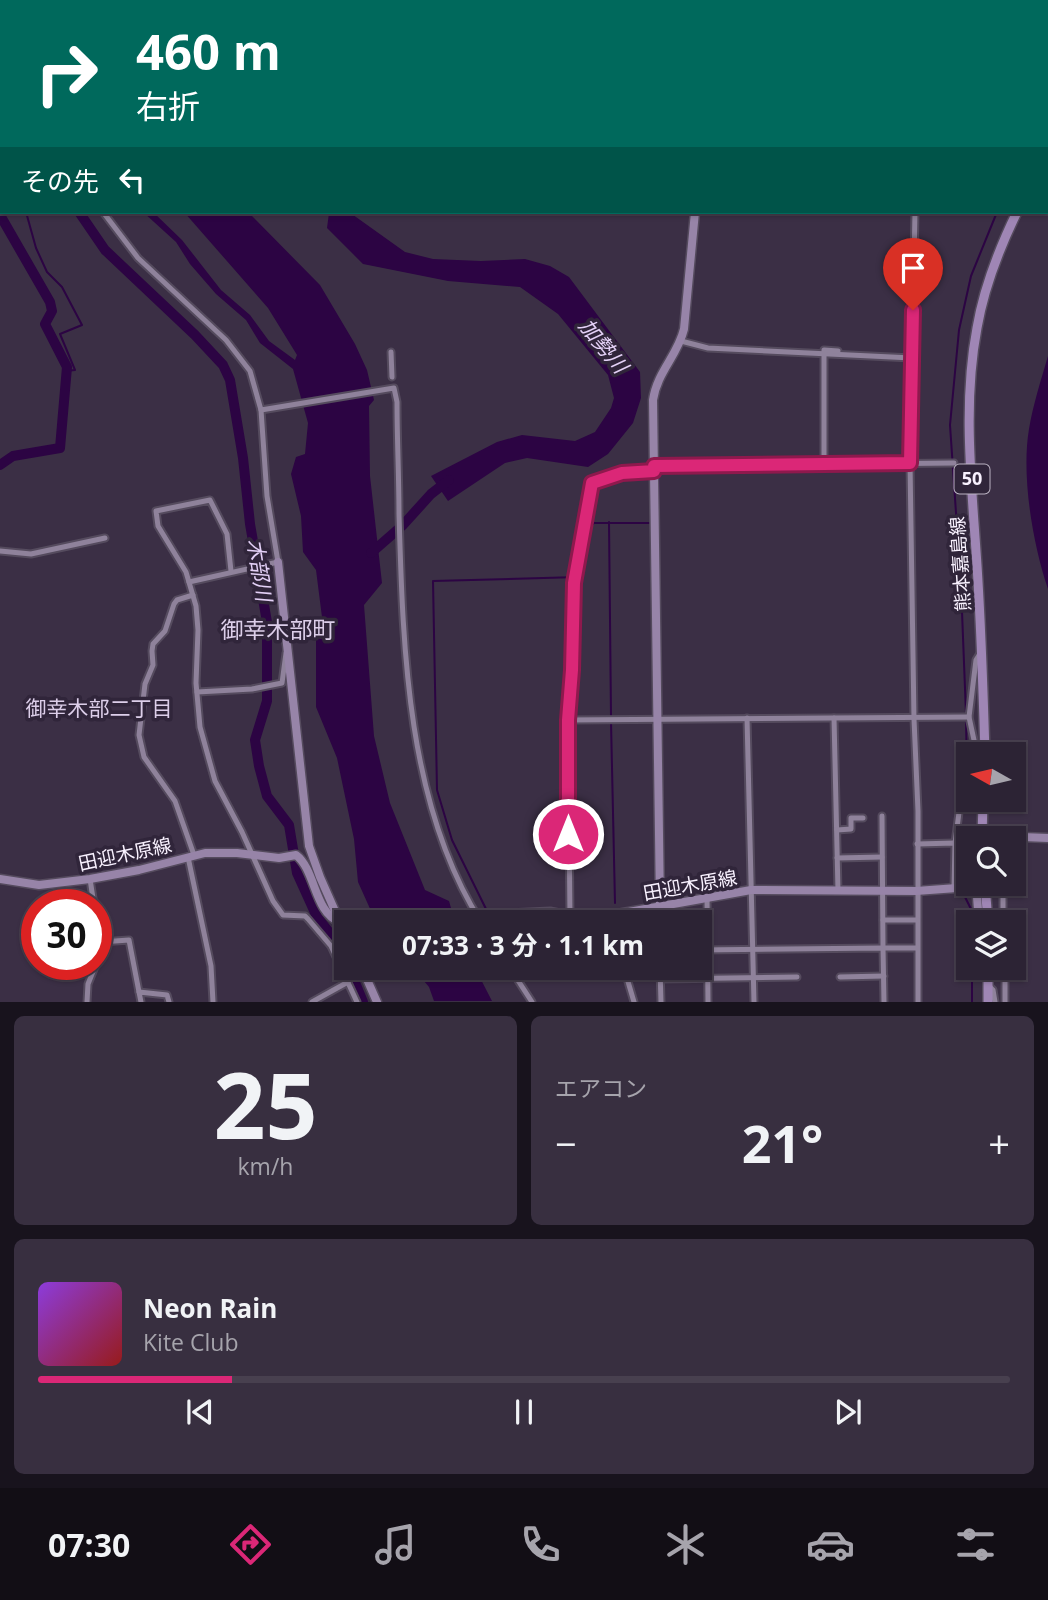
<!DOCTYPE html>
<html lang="ja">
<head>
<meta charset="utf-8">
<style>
  :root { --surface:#2c2334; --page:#382f40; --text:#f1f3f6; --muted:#a6a4ac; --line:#48404f; --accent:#db2777 }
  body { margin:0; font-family:"Open Sans","Noto Sans JP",sans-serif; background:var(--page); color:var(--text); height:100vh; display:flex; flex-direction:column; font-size:26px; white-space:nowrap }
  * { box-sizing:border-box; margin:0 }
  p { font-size:23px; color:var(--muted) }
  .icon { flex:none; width:38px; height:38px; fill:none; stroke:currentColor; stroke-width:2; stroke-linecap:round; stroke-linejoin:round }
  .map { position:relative; height:1002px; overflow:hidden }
  .drawer { display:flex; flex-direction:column; gap:14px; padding:14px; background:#18131d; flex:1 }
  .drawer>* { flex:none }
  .banner { position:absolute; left:0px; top:0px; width:1048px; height:214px; box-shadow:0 2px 5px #0004,0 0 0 2px var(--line); background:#00695c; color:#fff; overflow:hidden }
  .needle { width:46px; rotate:278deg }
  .controls { position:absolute; left:956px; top:742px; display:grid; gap:14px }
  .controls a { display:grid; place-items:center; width:70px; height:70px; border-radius:0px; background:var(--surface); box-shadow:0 2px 5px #0004,0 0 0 2px var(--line); font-size:35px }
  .speed { position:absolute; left:21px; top:889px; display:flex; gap:14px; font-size:35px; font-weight:700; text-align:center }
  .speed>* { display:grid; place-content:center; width:91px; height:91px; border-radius:50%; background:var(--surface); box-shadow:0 2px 5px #0004,0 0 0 2px var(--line); line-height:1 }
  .speed .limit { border:10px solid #d22; background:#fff; color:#111 }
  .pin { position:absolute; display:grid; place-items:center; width:60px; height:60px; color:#fff; margin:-72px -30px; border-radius:50% 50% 50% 0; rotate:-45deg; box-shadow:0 0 7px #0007 }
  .pin .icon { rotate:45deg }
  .me { position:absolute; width:77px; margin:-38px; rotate:0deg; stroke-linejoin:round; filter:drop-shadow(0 0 5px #0008) }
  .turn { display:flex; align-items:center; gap:24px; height:147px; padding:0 21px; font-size:32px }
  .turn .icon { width:91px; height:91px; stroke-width:2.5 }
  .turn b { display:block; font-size:49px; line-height:60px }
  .then { display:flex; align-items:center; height:66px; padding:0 21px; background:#0003; gap:14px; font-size:26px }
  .big { font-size:52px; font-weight:700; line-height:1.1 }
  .drawer .tile { flex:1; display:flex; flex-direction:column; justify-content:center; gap:10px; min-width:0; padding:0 24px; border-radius:10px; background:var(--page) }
  .drawer .dial { align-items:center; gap:0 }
  .dial b { font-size:91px; line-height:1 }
  .song { display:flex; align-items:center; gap:21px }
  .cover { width:84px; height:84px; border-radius:10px; background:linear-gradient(135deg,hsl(270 70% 55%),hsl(0 70% 35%)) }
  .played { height:7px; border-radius:4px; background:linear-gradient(90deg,var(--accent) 20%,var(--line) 20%) }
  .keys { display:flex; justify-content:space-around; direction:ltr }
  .heat { display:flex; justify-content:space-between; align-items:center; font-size:38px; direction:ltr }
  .drawer .tiles { flex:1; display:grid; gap:14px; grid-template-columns:1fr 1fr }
  .tile:last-child { grid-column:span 2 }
  .trip { position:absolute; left:334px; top:910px; width:378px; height:70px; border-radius:0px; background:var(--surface); box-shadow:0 2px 5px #0004,0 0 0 2px var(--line); font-weight:700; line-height:70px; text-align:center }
  .dock { display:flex; height:112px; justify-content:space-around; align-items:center; background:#120e15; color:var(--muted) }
  .dock .icon { width:49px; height:49px }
  .dock .active { color:var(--accent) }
  .dock b { font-size:32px; color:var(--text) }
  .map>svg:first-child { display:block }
  .water { fill:#2c0443 }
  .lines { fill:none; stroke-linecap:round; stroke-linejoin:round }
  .stream { stroke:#2c0443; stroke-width:2 }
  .river { stroke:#2c0443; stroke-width:10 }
  .street-casing { stroke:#554b5e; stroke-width:9 }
  .secondary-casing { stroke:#554b5e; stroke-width:11 }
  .primary-casing { stroke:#554b5e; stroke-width:12 }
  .street { stroke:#8f829b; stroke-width:5 }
  .secondary { stroke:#9784a8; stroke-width:8 }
  .primary { stroke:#9f86b5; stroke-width:9 }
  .route-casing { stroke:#8e194d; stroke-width:18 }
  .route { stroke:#db2777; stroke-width:12 }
  .labels { text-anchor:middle; stroke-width:7; stroke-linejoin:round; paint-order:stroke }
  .shield { fill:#30253a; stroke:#bcb4c3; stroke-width:2 }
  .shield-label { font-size:18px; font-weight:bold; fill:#f8f1fe }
  .street-label { font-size:19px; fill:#f8f1fe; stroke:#30253a }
  .water-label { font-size:21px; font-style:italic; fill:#e4d1f7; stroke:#30253a }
  .neighbourhood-label { font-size:21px; fill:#dccee9; stroke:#30253a }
  .quarter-label { font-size:23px; fill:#dccee9; stroke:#30253a }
</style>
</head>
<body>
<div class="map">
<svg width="1048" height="1002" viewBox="0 0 1048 1002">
  <rect width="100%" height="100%" fill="#3b2f45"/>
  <g class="water">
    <polygon points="143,212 153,212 182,240 221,290 250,315 269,341 295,360 297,355 268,308 184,212 248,212 320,285 355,344 367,370 374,400 369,406 370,476 382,583 364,605 374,736 390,803 425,890 449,901 455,922 376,922 358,882 354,839 337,758 316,707 316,633 323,625 316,570 303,552 301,516 291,474 296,457 305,454 308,423 293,369 260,343 246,320 216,294 190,264 176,242"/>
    <polygon points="336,212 349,212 405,252 433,259 481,261 525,259 550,266 569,277 640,372 641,398 633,423 608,454 588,467 527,458 505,463 448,501 431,476 497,442 522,435 575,441 595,432 611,408 614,398 608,375 558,314 520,287 448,281 363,264 327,228 329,213"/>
    <path d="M1048 356V589C1033 545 1021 476 1029 429 1033 405 1041 380 1048 356Z"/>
    <polygon points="413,968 475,968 492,1001 434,1001 429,987"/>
  </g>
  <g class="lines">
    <g class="stream">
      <polyline points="1046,80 1048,74"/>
      <polyline points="0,175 2,175"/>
      <polyline points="26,212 36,248 47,272 62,287 82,325 60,334 75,370 66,371"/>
      <polyline points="609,522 611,716"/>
      <polyline points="659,522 659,472 662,469 907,467"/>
      <polyline points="966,714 961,586 950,425 959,330 971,276 997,212"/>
      <polyline points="611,722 615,903"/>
      <polyline points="959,829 967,771 966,720"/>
      <polyline points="961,889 972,911 972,922"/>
      <polyline points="487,911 452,840 437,790 433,581 579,577 587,529 594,523 650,523"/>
      <polyline points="492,920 493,922"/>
      <polyline points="972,968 972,1002"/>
    </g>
    <g class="river">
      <polyline points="79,212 105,250 195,335 223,365 230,380 243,458 250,524 267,622 267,701 255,740 259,766 267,796 289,825 297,873 317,917 337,942 346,963"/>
      <polyline points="0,215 50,302 52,311 45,324 67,367 60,448 13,456 0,465"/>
      <polyline points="371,553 403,525 431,494 449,480"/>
      <polyline points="349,968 363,1002"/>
    </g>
    <defs>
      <g id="street">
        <polyline points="685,0 685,2"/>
        <polyline points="575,2 576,0"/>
        <polyline points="0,33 2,36"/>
        <polyline points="1046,61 1048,51"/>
        <polyline points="103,212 138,258 226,340 250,371 261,410 267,496 278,562 189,582"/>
        <polyline points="915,212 910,463 914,719 918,811 918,1002"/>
        <polyline points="681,341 708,348 912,358"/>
        <polyline points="391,352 392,377"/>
        <path d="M261 410 394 388 397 402C397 440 399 477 399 514 403 649 407 805 481 922"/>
        <polyline points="654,466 954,463"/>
        <polyline points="824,466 824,350 838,351"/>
        <polyline points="0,551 31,554 105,538"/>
        <polyline points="231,571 227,534 210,500 156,511 158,526 186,572 196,606 198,630 196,683 200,727 215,781 242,832 273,901 283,915 305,916 308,919 331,946 357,1002"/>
        <polyline points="193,595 177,600 174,604 165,631 153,644 152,651 153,665 145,684 139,735 144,757 175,801 194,855"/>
        <polyline points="197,692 252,689 282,683 286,653"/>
        <polyline points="747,718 754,1002"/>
        <polyline points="834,718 838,891"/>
        <polyline points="568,720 969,717"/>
        <polyline points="977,754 969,717 976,660 981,652"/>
        <polyline points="882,816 883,948 917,948"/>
        <polyline points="837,830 851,829 851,818 863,818"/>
        <polyline points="955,843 963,782"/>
        <polyline points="917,844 955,843 954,888"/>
        <polyline points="188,857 211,966 213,1002"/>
        <polyline points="837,858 882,857"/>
        <polyline points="90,879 94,905"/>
        <polyline points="1003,884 1003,922"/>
        <polyline points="707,897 708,1002"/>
        <polyline points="660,906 660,922"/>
        <polyline points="570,916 568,720 572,670 574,583 592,483 622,473 654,471"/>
        <polyline points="96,918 101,942 96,963"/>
        <polyline points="883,920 917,920"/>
        <polyline points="101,942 129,940 139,992"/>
        <polyline points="700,950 883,948 884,1002"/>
        <polyline points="510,968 532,1002"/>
        <polyline points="624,968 634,1002"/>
        <polyline points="660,968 661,1002"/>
        <polyline points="1005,968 1005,1002"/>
        <polyline points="840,977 884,976"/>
        <polyline points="660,979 797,977"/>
        <polyline points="989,986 993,990 995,1002"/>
        <polyline points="87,1002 88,984 96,964"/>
        <polyline points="141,1002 139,992 167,995 169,1002"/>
        <polyline points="312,1002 348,982"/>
      </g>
      <g id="secondary">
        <polyline points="820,2 820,0"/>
        <polyline points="879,2 879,0"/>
        <polyline points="987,2 987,0"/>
        <polyline points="1046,120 1048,117"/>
        <polyline points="278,562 309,846 320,877 346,936"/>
        <polyline points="968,838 973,835 1048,838"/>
        <path d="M0 879 39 885 90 879 139 870 205 853H237L279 858 296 855C316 870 314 913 340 922L550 912 570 916 612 915 751 890 916 891 957 888 964 883 968 838"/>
        <polyline points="962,884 973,888 977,897 979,922"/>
        <path d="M660 906 653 400C657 372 678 355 684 329L695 212"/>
        <polyline points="362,968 377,1002"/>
      </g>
      <g id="primary">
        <polyline points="1046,141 1048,137"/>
        <path d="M985 754C983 686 981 619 976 551 971 478 963 401 977 328 984 287 999 249 1017 212"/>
        <polyline points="982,838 983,800"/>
        <polyline points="985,884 988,922"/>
        <polyline points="988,1002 988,968"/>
      </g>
    </defs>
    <use href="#street" class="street-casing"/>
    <use href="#secondary" class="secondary-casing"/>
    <use href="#primary" class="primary-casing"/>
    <use href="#street" class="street"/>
    <use href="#secondary" class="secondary"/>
    <use href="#primary" class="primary"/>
  </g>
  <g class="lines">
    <defs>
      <polyline id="route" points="568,834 568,720 572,670 574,583 592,483 622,473 654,471 654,466 910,463 913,310"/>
    </defs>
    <use href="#route" class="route-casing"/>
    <use href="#route" class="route"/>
  </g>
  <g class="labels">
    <rect class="shield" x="954.5" y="464.5" width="35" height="29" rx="5"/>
    <g class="shield-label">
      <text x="972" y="485">50</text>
    </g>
    <g class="street-label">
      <text transform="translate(960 564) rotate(-94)" y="7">熊本嘉島線</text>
      <text transform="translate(125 854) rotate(-12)" y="7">田迎木原線</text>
      <text transform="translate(690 885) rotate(-10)" y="7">田迎木原線</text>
    </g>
    <g class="water-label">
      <text transform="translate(603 346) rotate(51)" y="7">加勢川</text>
      <text transform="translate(259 570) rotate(81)" y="7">木部川</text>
    </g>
    <g class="neighbourhood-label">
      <text x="99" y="716">御幸木部二丁目</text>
    </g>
    <g class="quarter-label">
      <text x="278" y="638">御幸木部町</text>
    </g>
  </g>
</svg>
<div class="controls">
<a><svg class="needle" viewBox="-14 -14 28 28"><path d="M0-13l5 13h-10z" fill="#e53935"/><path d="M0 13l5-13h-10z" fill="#a6a4ac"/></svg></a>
<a><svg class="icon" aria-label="search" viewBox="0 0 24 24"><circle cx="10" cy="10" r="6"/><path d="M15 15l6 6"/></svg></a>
<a><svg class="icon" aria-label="layers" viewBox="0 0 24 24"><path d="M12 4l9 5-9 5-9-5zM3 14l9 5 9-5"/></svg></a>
</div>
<div class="speed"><div class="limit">30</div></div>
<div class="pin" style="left:913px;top:310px;background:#d93025"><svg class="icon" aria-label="arrive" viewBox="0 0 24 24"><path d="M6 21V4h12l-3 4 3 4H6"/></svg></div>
<svg class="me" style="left:568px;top:834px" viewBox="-20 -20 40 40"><circle r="17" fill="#db2777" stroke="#fff" stroke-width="3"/><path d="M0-11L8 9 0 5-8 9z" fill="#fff"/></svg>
<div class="trip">07:33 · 3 分 · 1.1 km</div>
<div class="banner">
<div class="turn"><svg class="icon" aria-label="right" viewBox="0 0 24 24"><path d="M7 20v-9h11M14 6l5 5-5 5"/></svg><div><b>460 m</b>右折</div></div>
<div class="then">その先<svg class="icon" aria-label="left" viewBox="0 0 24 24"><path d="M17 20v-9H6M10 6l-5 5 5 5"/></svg></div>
</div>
</div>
<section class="drawer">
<div class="tiles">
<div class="tile dial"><b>25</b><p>km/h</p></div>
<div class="tile"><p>エアコン</p>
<div class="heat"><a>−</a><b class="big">21°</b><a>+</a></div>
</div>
<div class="tile">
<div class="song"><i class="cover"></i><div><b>Neon Rain</b><p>Kite Club</p></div></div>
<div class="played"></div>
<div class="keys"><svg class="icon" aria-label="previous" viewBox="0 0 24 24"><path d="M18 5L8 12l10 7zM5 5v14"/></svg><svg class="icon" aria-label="pause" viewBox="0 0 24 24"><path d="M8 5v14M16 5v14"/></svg><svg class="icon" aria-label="next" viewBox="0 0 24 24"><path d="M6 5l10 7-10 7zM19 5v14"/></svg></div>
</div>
</div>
</section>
<nav class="dock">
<b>07:30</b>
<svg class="icon active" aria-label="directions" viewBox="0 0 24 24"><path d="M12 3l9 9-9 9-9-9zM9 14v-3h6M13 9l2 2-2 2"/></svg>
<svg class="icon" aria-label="music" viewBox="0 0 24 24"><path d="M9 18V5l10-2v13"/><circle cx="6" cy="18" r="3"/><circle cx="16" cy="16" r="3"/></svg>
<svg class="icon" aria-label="phone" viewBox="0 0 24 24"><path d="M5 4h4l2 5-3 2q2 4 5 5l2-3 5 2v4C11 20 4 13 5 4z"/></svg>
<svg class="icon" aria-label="climate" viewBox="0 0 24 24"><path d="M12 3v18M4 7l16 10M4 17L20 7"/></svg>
<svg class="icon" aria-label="car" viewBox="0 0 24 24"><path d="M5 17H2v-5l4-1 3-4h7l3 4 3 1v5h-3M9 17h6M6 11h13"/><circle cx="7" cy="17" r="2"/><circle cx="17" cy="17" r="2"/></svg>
<svg class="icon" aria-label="filters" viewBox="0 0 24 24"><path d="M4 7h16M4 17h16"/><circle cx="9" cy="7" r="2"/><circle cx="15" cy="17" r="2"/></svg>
</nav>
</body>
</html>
